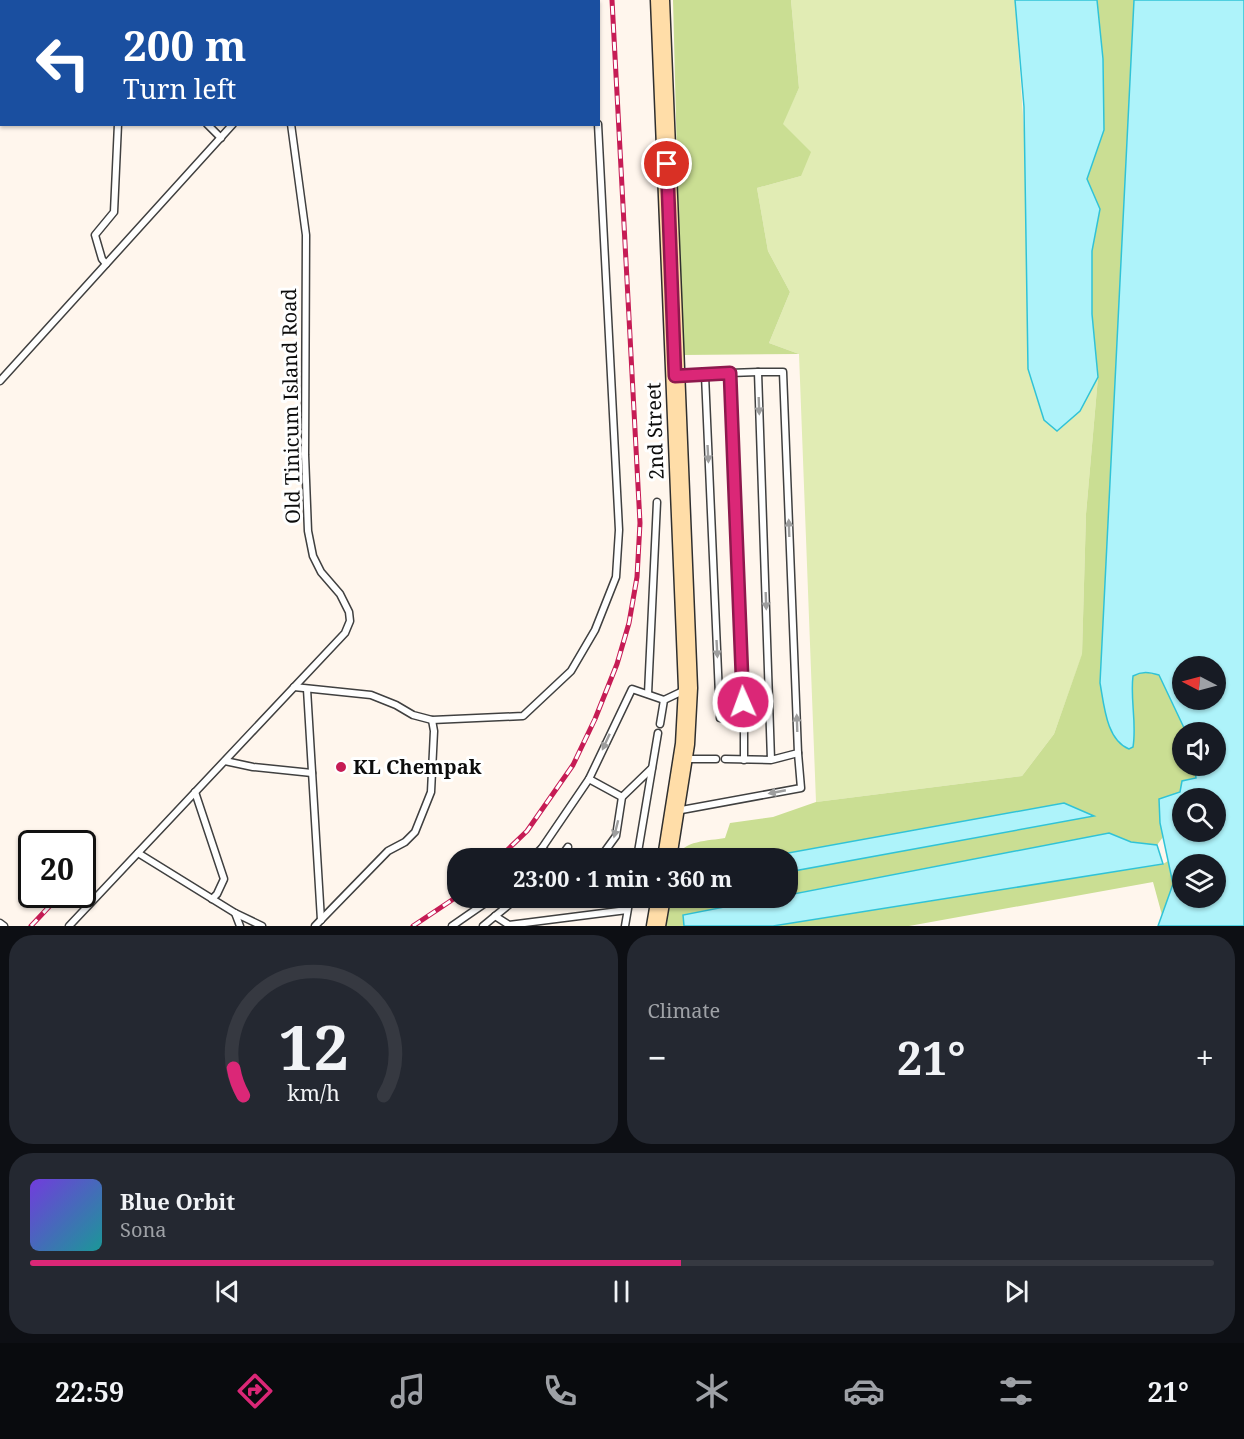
<!DOCTYPE html>
<html lang="en">
<head>
<meta charset="utf-8">
<style>
  :root { --surface:#171b24; --page:#242831; --text:#f1f3f6; --muted:#9ea1a6; --line:#363941; --accent:#db2777 }
  body { margin:0; font-family:"Noto Serif",serif; background:var(--page); color:var(--text); height:100vh; display:flex; flex-direction:column; font-size:22px; white-space:nowrap }
  * { box-sizing:border-box; margin:0 }
  p { font-size:20px; color:var(--muted) }
  .icon { flex:none; width:33px; height:33px; fill:none; stroke:currentColor; stroke-width:2; stroke-linecap:round; stroke-linejoin:round }
  .map { position:relative; height:926px; overflow:hidden }
  .details { display:flex; flex-direction:column; gap:9px; padding:9px; background:#0d0f14; flex:1 }
  .details>* { flex:none }
  .hud { position:absolute; left:0px; top:0px; width:600px; height:126px; box-shadow:0 2px 4px #0004; background:#1a4fa0; color:#fff; overflow:hidden }
  .needle { width:39px; rotate:276deg }
  .fabs { position:absolute; left:1172px; top:656px; display:grid; gap:12px }
  .fabs a { display:grid; place-items:center; width:54px; height:54px; border-radius:50%; background:var(--surface); box-shadow:0 2px 4px #0004; font-size:30px }
  .speed { position:absolute; left:18px; top:830px; display:flex; gap:12px; font-size:30px; font-weight:700; text-align:center }
  .speed>* { display:grid; place-content:center; width:78px; height:78px; border-radius:50%; background:var(--surface); box-shadow:0 2px 4px #0004; line-height:1 }
  .speed .limit { border:3px solid #111; border-radius:9px; background:#fff; color:#111 }
  .pin { position:absolute; display:grid; place-items:center; width:51px; height:51px; color:#fff; margin:-26px; border:3px solid #fff; border-radius:50%; box-shadow:0 2px 6px #0007 }
  .me { position:absolute; width:66px; margin:-33px; rotate:358deg; stroke-linejoin:round; filter:drop-shadow(0 0 4px #0008) }
  .turn { display:flex; align-items:center; gap:21px; height:126px; padding:0 24px; font-size:27px }
  .turn .icon { width:78px; height:78px; stroke-width:2.5 }
  .turn b { display:block; font-size:42px; line-height:51px }
  .big { font-size:45px; font-weight:700; line-height:1.1 }
  .details .widget { flex:1; display:flex; flex-direction:column; justify-content:center; gap:9px; min-width:0; padding:0 21px; border-radius:24px; background:var(--page) }
  .details .dial { align-items:center; gap:0 }
  .dial svg { height:156px; overflow:visible; fill:none; stroke:var(--line); stroke-width:7; stroke-linecap:round; text-anchor:middle }
  .dial text { fill:var(--text); stroke:none }
  .song { display:flex; align-items:center; gap:18px }
  .cover { width:72px; height:72px; border-radius:9px; background:linear-gradient(135deg,hsl(260 70% 55%),hsl(180 70% 35%)) }
  .played { height:6px; border-radius:3px; background:linear-gradient(90deg,var(--accent) 55%,var(--line) 55%) }
  .keys { display:flex; justify-content:space-around; direction:ltr }
  .heat { display:flex; justify-content:space-between; align-items:center; font-size:33px; direction:ltr }
  .details .tiles { flex:1; display:grid; gap:9px; grid-template-columns:1fr 1fr }
  .widget:last-child { grid-column:span 2 }
  .trip { position:absolute; left:447px; top:848px; width:351px; height:60px; border-radius:24px; background:var(--surface); box-shadow:0 2px 4px #0004; font-weight:700; line-height:60px; text-align:center }
  .dock { display:flex; height:96px; justify-content:space-around; align-items:center; background:#090b0e; color:var(--muted) }
  .dock .icon { width:42px; height:42px }
  .dock .selected { color:var(--accent) }
  .dock b { font-size:27px; color:var(--text) }
  .map>svg:first-child { display:block }
  .green { fill:#e1ecb4 }
  .forest { fill:#cade93 }
  .water { fill:#aef3fa; stroke:#30c3d6; stroke-width:1.5; fill-rule:evenodd }
  .lines { fill:none; stroke-linecap:round; stroke-linejoin:round }
  .lane-casing { stroke:#404040; stroke-width:9 }
  .secondary-casing { stroke:#2f2f2f; stroke-width:21 }
  .lane { stroke:#fff; stroke-width:6 }
  .secondary { stroke:#ffdda8; stroke-width:18 }
  .rail-casing { stroke:#c61c55; stroke-width:5 }
  .rail { stroke:#fff; stroke-width:3; stroke-dasharray:9; stroke-linecap:butt }
  .oneway { fill:#9e9e9e }
  .route-casing { stroke:#8e194d; stroke-width:15 }
  .route { stroke:#db2777; stroke-width:10 }
  .poi-dot { fill:#c61c55; stroke:#fff; stroke-width:2 }
  .labels { text-anchor:middle; stroke-width:6; stroke-linejoin:round; paint-order:stroke }
  .street-label { font-size:20px; fill:#0d0d0d; stroke:#fff }
  .poi-label { font-size:20px; font-weight:bold; fill:#0d0d0d; stroke:#fff; text-anchor:start }
</style>
</head>
<body>
<div class="map">
<svg width="1244" height="926" viewBox="0 0 1244 926">
  <rect width="100%" height="100%" fill="#fff6ed"/>
  <polygon class="green" points="791,0 1015,0 1044,420 1058,431 1080,411 1098,377 1086,514 1082,655 1054,734 1022,776 816,802 799,354 769,343 790,292 768,251 757,188 801,176 782,124 799,88"/>
  <g class="forest">
    <polygon points="673,0 791,0 799,88 783,124 811,152 801,176 757,188 768,251 790,292 769,343 799,354 682,355"/>
    <path d="M1097 0H1134L1100 683 1131 690 1133 676C1143 671 1149 672 1159 675L1185 726 1186 732H1182V765H1194L1197 778 1181 792 1160 823 1163 837 1157 845 1131 842 1109 833 788 895V872L1093 816 1064 803 761 858H677C682 840 709 841 725 838L730 823 773 817 816 802 1022 776 1054 734 1082 654 1086 514 1098 377 1092 314V251L1100 209 1087 179 1104 130 1103 59Z"/>
    <polygon points="1168,861 1173,884 1162,915 1153,882 909,926 773,926 1163,864"/>
    <polygon points="671,897 776,897 683,915 684,926 666,926"/>
  </g>
  <g class="water">
    <polygon points="1015,0 1097,0 1103,59 1104,130 1087,179 1100,209 1092,251 1092,314 1098,377 1080,411 1057,431 1044,420 1028,369 1024,107"/>
    <path d="M1134 0H1244V926H1158L1173 884 1160 823 1159 799 1180 792 1182 781 1196 778 1194 765H1215V732H1186L1159 675C1149 672 1142 671 1133 676 1130 700 1137 723 1133 747L1129 749C1106 740 1104 704 1100 683ZM1182 666H1215V699H1182ZM1182 798H1215V831H1182ZM1182 864H1215V897H1182Z"/>
    <polygon points="1064,803 1094,816 788,872 788,858 761,858"/>
    <polygon points="1109,833 1131,842 1157,845 1163,864 773,926 684,926 683,915 776,897 788,897 788,895"/>
  </g>
  <g class="lines">
    <defs>
      <g id="lane">
        <polyline points="229,0 230,2"/>
        <polyline points="590,0 590,2"/>
        <polyline points="202,2 203,0"/>
        <polyline points="344,2 346,0"/>
        <polyline points="207,124 221,138"/>
        <polyline points="106,264 102,259 95,235 114,212 118,124"/>
        <polyline points="730,373 758,372"/>
        <polyline points="678,376 705,375"/>
        <polyline points="0,381 233,124"/>
        <polyline points="294,687 371,695 396,705 413,715 432,720 523,716 571,671 595,630 616,577 619,530 598,124"/>
        <polyline points="307,689 321,920"/>
        <polyline points="648,694 657,502"/>
        <polyline points="660,724 664,700 685,690"/>
        <polyline points="744,725 720,718 705,375 730,373 744,725 744,760"/>
        <polyline points="684,759 716,759"/>
        <polyline points="725,759 771,760 798,753 783,372 758,372 771,760"/>
        <polyline points="225,761 253,767 312,773"/>
        <polyline points="589,779 622,797"/>
        <polyline points="195,792 224,879 217,894 212,899"/>
        <polyline points="676,811 801,788 798,753"/>
        <polyline points="542,848 553,858"/>
        <polyline points="138,853 235,913 262,926"/>
        <polyline points="532,858 542,848 589,779 632,689 664,700"/>
        <polyline points="560,858 568,847"/>
        <polyline points="600,858 616,836 622,797 652,768"/>
        <polyline points="637,858 658,733"/>
        <polyline points="235,913 240,926"/>
        <polyline points="495,916 509,925 627,910"/>
        <polyline points="0,923 4,926"/>
        <polyline points="69,926 345,633 350,621 349,612 340,594 321,572 313,556 308,531 305,455 306,235 291,124"/>
        <polyline points="315,926 388,851 405,842 415,832 431,792 434,731 432,720"/>
        <polyline points="452,926 494,897"/>
        <polyline points="483,926 516,899 530,897"/>
        <polyline points="625,926 630,897"/>
      </g>
      <g id="secondary">
        <polyline points="660,0 688,688 685,744 667,858"/>
        <polyline points="656,926 661,897"/>
      </g>
    </defs>
    <use href="#lane" class="lane-casing"/>
    <use href="#secondary" class="secondary-casing"/>
    <use href="#lane" class="lane"/>
    <use href="#secondary" class="secondary"/>
    <defs>
      <g id="rail">
        <polyline points="499,858 527,831 573,765 595,719 617,664 629,623 637,577 640,523 612,0"/>
        <polyline points="31,926 61,894"/>
        <polyline points="413,926 458,896"/>
      </g>
    </defs>
    <use href="#rail" class="rail-casing"/>
    <use href="#rail" class="rail"/>
  </g>
  <defs><path id="oneway-solid" d="M-6-.8H1V-3.2L6.5 0L1 3.2V.8H-6Z" transform="scale(1.5)"/></defs>
  <g class="oneway">
    <use href="#oneway-solid" transform="translate(759 406) rotate(88)"/>
    <use href="#oneway-solid" transform="translate(708 454) rotate(87)"/>
    <use href="#oneway-solid" transform="translate(789 528) rotate(-92)"/>
    <use href="#oneway-solid" transform="translate(766 601) rotate(88)"/>
    <use href="#oneway-solid" transform="translate(717 649) rotate(87)"/>
    <use href="#oneway-solid" transform="translate(797 723) rotate(-92)"/>
    <use href="#oneway-solid" transform="translate(606 742) rotate(115)"/>
    <use href="#oneway-solid" transform="translate(777 792) rotate(169)"/>
    <use href="#oneway-solid" transform="translate(616 829) rotate(104)"/>
  </g>
  <g class="lines">
    <defs>
      <polyline id="route" points="667,164 675,376 730,373 743,702"/>
    </defs>
    <use href="#route" class="route-casing"/>
    <use href="#route" class="route"/>
  </g>
  <circle class="poi-dot" cx="341" cy="767" r="6"/>
  <g class="labels">
    <g class="street-label">
      <text transform="translate(291 406) rotate(-91)" y="7">Old Tinicum Island Road</text>
      <text transform="translate(655 431) rotate(-92)" y="7">2nd Street</text>
    </g>
    <g class="poi-label">
      <text x="353" y="774">KL Chempak</text>
    </g>
  </g>
</svg>
<div class="fabs">
<a><svg class="needle" viewBox="-14 -14 28 28"><path d="M0-13l5 13h-10z" fill="#e53935"/><path d="M0 13l5-13h-10z" fill="#9ea1a6"/></svg></a>
<a><svg class="icon" aria-label="sound" viewBox="0 0 24 24"><path d="M4 9h4l5-4v14l-5-4H4zM17 9q2 3 0 6"/></svg></a>
<a><svg class="icon" aria-label="search" viewBox="0 0 24 24"><circle cx="10" cy="10" r="6"/><path d="M15 15l6 6"/></svg></a>
<a><svg class="icon" aria-label="layers" viewBox="0 0 24 24"><path d="M12 4l9 5-9 5-9-5zM3 14l9 5 9-5"/></svg></a>
</div>
<div class="speed"><div class="limit">20</div></div>
<div class="pin" style="left:667px;top:164px;background:#d93025"><svg class="icon" aria-label="arrive" viewBox="0 0 24 24"><path d="M6 21V4h12l-3 4 3 4H6"/></svg></div>
<svg class="me" style="left:743px;top:702px" viewBox="-20 -20 40 40"><circle r="17" fill="#db2777" stroke="#fff" stroke-width="3"/><path d="M0-11L8 9 0 5-8 9z" fill="#fff"/></svg>
<div class="trip">23:00 · 1 min · 360 m</div>
<div class="hud">
<div class="turn"><svg class="icon" aria-label="left" viewBox="0 0 24 24"><path d="M17 20v-9H6M10 6l-5 5 5 5"/></svg><div><b>200 m</b>Turn left</div></div>
</div>
</div>
<section class="details">
<div class="tiles">
<div class="widget dial"><svg viewBox="0 0 100 80">
<path d="M14 69A42 42 0 1 1 86 69"/>
<path d="M14 69A42 42 0 0 1 9 55" stroke="#db2777"/>
<text x="50" y="56" font-size="32" font-weight="700">12</text>
<text x="50" y="72" font-size="11">km/h</text>
</svg></div>
<div class="widget"><p>Climate</p>
<div class="heat"><a>−</a><b class="big">21°</b><a>+</a></div>
</div>
<div class="widget">
<div class="song"><i class="cover"></i><div><b>Blue Orbit</b><p>Sona</p></div></div>
<div class="played"></div>
<div class="keys"><svg class="icon" aria-label="previous" viewBox="0 0 24 24"><path d="M18 5L8 12l10 7zM5 5v14"/></svg><svg class="icon" aria-label="pause" viewBox="0 0 24 24"><path d="M8 5v14M16 5v14"/></svg><svg class="icon" aria-label="next" viewBox="0 0 24 24"><path d="M6 5l10 7-10 7zM19 5v14"/></svg></div>
</div>
</div>
</section>
<nav class="dock">
<b>22:59</b>
<svg class="icon selected" aria-label="directions" viewBox="0 0 24 24"><path d="M12 3l9 9-9 9-9-9zM9 14v-3h6M13 9l2 2-2 2"/></svg>
<svg class="icon" aria-label="music" viewBox="0 0 24 24"><path d="M9 18V5l10-2v13"/><circle cx="6" cy="18" r="3"/><circle cx="16" cy="16" r="3"/></svg>
<svg class="icon" aria-label="phone" viewBox="0 0 24 24"><path d="M5 4h4l2 5-3 2q2 4 5 5l2-3 5 2v4C11 20 4 13 5 4z"/></svg>
<svg class="icon" aria-label="climate" viewBox="0 0 24 24"><path d="M12 3v18M4 7l16 10M4 17L20 7"/></svg>
<svg class="icon" aria-label="car" viewBox="0 0 24 24"><path d="M5 17H2v-5l4-1 3-4h7l3 4 3 1v5h-3M9 17h6M6 11h13"/><circle cx="7" cy="17" r="2"/><circle cx="17" cy="17" r="2"/></svg>
<svg class="icon" aria-label="filters" viewBox="0 0 24 24"><path d="M4 7h16M4 17h16"/><circle cx="9" cy="7" r="2"/><circle cx="15" cy="17" r="2"/></svg>
<b>21°</b>
</nav>
</body>
</html>
